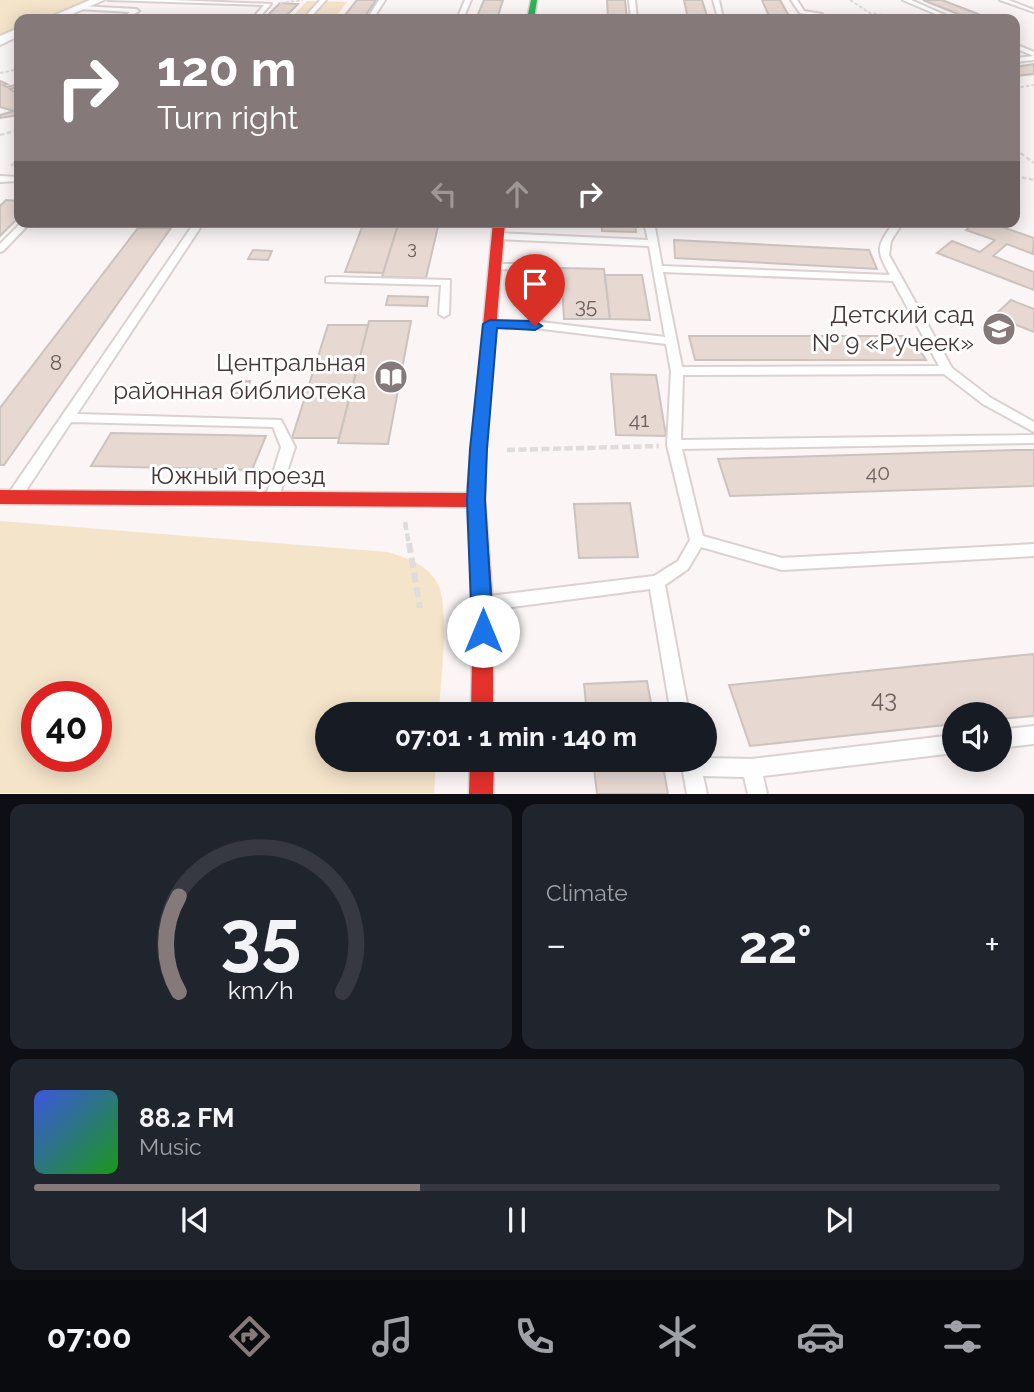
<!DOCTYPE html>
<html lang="en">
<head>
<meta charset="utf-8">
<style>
  :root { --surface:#171b24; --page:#20242c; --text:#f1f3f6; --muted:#9ea1a6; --line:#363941; --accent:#867979 }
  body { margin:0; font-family:Raleway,sans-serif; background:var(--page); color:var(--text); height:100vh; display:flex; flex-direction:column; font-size:26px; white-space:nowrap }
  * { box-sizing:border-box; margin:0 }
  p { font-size:23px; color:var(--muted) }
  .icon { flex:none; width:38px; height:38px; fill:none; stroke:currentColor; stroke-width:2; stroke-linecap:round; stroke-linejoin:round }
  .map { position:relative; height:794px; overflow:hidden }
  .details { display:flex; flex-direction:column; gap:10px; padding:10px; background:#0d0f14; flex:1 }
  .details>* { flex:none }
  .hud { position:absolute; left:14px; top:14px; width:1006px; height:214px; border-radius:14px; box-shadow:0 4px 18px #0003; background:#867979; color:#fff; overflow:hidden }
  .controls { position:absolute; left:942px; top:702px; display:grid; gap:14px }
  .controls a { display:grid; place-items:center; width:70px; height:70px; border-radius:50%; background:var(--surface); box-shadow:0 4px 18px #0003; font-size:35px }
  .speed { position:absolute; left:21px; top:681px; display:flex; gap:14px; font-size:35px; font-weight:700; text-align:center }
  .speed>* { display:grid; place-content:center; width:91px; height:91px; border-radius:50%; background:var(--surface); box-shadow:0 4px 18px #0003; line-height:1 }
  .speed .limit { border:10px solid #d22; background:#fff; color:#111 }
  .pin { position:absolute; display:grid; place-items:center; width:60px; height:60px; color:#fff; margin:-72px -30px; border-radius:50% 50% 50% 0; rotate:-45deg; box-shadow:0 0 7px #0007 }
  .pin .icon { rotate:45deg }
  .me { position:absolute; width:77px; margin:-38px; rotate:0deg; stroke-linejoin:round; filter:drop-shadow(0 0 5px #0008) }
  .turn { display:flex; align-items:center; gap:24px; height:147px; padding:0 28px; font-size:32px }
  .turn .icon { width:91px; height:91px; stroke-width:2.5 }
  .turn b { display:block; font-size:49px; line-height:60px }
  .lanes { display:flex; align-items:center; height:66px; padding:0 28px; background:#0003; justify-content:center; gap:35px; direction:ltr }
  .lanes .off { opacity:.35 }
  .big { font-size:52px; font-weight:700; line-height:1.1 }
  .details .card { flex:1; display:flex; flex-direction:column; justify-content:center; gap:10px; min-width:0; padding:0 24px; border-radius:14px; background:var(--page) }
  .details .dial { align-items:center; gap:0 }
  .dial svg { height:182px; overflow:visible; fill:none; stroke:var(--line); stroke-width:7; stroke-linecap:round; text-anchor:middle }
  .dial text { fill:var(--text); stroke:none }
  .song { display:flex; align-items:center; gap:21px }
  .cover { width:84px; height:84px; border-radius:10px; background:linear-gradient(135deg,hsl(230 70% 55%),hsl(120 70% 35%)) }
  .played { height:7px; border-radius:4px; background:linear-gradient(90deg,var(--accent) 40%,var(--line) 40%) }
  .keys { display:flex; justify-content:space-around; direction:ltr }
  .heat { display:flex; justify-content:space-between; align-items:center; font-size:38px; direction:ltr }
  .details .tiles { flex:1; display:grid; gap:10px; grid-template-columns:1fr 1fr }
  .card:last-child { grid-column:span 2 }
  .trip { position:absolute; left:315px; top:702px; width:402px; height:70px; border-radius:35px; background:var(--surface); box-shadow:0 4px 18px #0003; font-weight:700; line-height:70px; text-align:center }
  .dock { display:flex; height:112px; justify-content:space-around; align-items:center; background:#090b0e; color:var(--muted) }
  .dock .icon { width:49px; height:49px }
  .dock .on { color:var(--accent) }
  .dock b { font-size:32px; color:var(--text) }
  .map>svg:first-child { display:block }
  .green { fill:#f4e4ca; fill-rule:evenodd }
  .building { fill:#e7d8d2; stroke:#ccc3bf; stroke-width:2 }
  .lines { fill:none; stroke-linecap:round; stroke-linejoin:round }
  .lane-casing { stroke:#dbd1d1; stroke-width:4 }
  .street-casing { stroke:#dbd1d1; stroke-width:4 }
  .fast-casing { stroke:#dbd1d1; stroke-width:3 }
  .jam-casing { stroke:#dbd1d1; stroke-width:3 }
  .path-far3 { stroke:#dedcdc; stroke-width:2; stroke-dasharray:3.5 2; stroke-linecap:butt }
  .path-far2 { stroke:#dedcdc; stroke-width:2.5; stroke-dasharray:4.5 2.5; stroke-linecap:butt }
  .path-far1 { stroke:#dedcdc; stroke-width:4.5; stroke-dasharray:8 3.5; stroke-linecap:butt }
  .path { stroke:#dedcdc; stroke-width:6; stroke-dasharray:10 5; stroke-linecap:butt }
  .lane { fill:#fefefe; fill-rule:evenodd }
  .street { fill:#fefefe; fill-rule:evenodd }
  .fast { fill:#30b455; fill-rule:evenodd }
  .jam { fill:#e5322d; fill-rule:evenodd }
  .route { fill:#1a73e8; stroke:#114b97; stroke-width:2 }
  .labels { text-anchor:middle; stroke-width:6; stroke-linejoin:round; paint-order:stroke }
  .far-number-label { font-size:18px; fill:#6f5e5d }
  .number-label { font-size:21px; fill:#6f5e5d }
  .poi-label { font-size:24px; fill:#473636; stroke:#fff; text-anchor:end }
  .street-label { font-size:24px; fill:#473636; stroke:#fff }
  .near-number-label { font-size:24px; fill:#6f5e5d }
</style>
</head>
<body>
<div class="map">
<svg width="1034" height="794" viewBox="0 0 1034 794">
  <rect width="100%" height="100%" fill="#fbf5f5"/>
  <g class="green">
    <polygon points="0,0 97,0 50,19 19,19 19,32 0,40"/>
    <polygon points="307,1 347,2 334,19 290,19"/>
    <path d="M0 521 388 552C406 558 423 563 435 579 452 601 440 684 439 714H327V760H436L434 793H0ZM37 696H96V756H37Z"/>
  </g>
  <g class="building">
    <polygon points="357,0 376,0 363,19 342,19"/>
    <polygon points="484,0 503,0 497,19 476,19"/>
    <polygon points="607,0 625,0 627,19 608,19"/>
    <polygon points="684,0 702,0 708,19 688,19"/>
    <polygon points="762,0 780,0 789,16 769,16"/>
    <polygon points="923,0 942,0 991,19 970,19"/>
    <polygon points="280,3 298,4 283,19 264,19"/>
    <polygon points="1034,64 1034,74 1015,76 1015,67"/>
    <polygon points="0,81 7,84 3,85 7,87 19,84 19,87 10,89 19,95 19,115 0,118 0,115 14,111 0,107"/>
    <polygon points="6,200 19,201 19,217 0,236 0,206"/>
    <polygon points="364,222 399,222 383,273 345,272"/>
    <polygon points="399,222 439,222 426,278 382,277"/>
    <polygon points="602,222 635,222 636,232 602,231"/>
    <polygon points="975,222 988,222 1034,238 1033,254 1007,244 993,256 1034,272 1034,290 937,253 952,241 980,252 995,240 966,230"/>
    <polygon points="138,228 171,228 4,465 0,465 0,408"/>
    <polygon points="674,240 869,250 877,269 675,258"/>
    <polygon points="253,250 272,251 268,260 248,259"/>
    <polygon points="561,268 604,269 610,319 564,319"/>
    <polygon points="605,275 642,275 650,320 610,319"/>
    <polygon points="388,296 428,297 427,306 386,305"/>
    <polygon points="1011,300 1034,309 1034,332 994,316"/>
    <polygon points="369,321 411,321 388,444 338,443"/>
    <polygon points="328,325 368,325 339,438 292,438"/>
    <polygon points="689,336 911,336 926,360 695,360"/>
    <polygon points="611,374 656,375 666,436 616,435"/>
    <polygon points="250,381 247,393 229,394 232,382"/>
    <polygon points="111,433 221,435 266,436 252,470 91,466"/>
    <polygon points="1015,450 1034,450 1034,486 730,496 718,459"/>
    <polygon points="630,503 638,557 579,558 574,504"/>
    <polygon points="1034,654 1034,716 999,719 999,714 954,714 954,724 750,746 729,685"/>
    <polygon points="647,681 653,714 587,714 584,684"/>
    <polygon points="593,760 662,760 668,794 597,794"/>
  </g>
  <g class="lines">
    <defs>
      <g id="lane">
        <polygon points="108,0 173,0 271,4 258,19 252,19 264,5"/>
        <polygon points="320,0 326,0 309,19 303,19"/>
        <polygon points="379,0 385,0 373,19 367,19"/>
        <polygon points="465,0 471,0 463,19 457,19"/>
        <polygon points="629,0 635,0 637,19 631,19"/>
        <polygon points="713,0 719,0 723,19 718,18"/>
        <polygon points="791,0 797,0 804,11 822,14 826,19 800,13"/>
        <polygon points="903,0 911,0 954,19 947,19"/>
        <polygon points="1000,0 1008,0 1034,10 1034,12"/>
        <polygon points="80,6 136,9 139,11 126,19 120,19 130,12 78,9"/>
        <polygon points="1015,44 1034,52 1034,56 1015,48"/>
        <polygon points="1034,56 1034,60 1015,62 1015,58"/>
        <polygon points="0,176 19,177 19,181 0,182"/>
        <polygon points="22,222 31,222 3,251 0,252 0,244"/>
        <polygon points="195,222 204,222 77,414 281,420 295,447 277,503 267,503 265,499 281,447 273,427 71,422 21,498 11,498 9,494 11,490"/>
        <path d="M644 222H654L662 266 890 275C875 248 877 247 894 222H903L891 241 889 255 952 368 991 398 1034 422V432L983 404 944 374 683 375 681 440 1034 435V443L682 449 703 536 782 558 1034 544V556L782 570 701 547 688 569 665 585 689 714H671L650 589 489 610 483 608 481 603 483 598 489 596 654 576 678 561 690 540 667 445 671 371 666 344 535 328 490 327 485 324 490 321 530 322 535 270 495 269 490 266 491 264H540L545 267 541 322 665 337 649 246 498 239 493 236 498 233 648 240ZM663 272 893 281 939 366 682 367Z"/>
        <polygon points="330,277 450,280 449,314 444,317 439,314 441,285 326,282 326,278"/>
        <polygon points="1034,726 1034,744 999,748 999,730"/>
        <polygon points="954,735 954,753 763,776 767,794 748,794 744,777 703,776 707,794 687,794 681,760 705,758 751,759"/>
      </g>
      <g id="street">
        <polygon points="90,0 104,0 61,19 46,19"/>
        <polygon points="19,28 19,36 0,45 0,36"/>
      </g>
      <polygon id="fast" points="531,0 537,0 534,19 527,19"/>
      <g id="jam">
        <polygon points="493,222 505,222 486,449 485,500 493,604 493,714 471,714 473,604 467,507 0,504 0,490 467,493"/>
        <polygon points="470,760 494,760 493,794 469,794"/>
      </g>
    </defs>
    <use href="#lane" class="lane-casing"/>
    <use href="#street" class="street-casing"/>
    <use href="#fast" class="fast-casing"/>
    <use href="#jam" class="jam-casing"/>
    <g class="path-far3">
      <polyline points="850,0 870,13 907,19"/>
      <polyline points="280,3 303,0"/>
      <polyline points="0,73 19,69"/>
      <polyline points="1015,88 1034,85"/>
    </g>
    <g class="path-far2">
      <polyline points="0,135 19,130"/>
      <polyline points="1015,149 1034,163"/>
      <polyline points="11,166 19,159"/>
      <polyline points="1015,176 1034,180"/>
    </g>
    <g class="path-far1">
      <polyline points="507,450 659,446"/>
      <polyline points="405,522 409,545"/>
    </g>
    <polyline class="path" points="409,543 420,608"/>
    <use href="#lane" class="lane"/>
    <use href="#street" class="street"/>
    <use href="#fast" class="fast"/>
    <use href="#jam" class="jam"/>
  </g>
  <polygon class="route" points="490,320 535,321 542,326 535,330 497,328 487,449 485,500 493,631 490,638 483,641 475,638 472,631 467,500 470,449 483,324"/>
  <defs>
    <symbol id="school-disc" viewBox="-11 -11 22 22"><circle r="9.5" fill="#867979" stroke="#fff"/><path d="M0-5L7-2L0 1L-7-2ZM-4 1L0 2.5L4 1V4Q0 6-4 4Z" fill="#fff"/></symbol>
    <symbol id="library-disc" viewBox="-11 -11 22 22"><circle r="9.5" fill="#867979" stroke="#fff"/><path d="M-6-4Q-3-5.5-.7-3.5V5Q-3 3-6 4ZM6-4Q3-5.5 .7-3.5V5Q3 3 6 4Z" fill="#fff"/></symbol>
  </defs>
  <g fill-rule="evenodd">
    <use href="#school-disc" x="980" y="310" width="38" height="38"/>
    <use href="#library-disc" x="372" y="358" width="38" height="38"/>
  </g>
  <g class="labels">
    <g class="far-number-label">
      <text x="412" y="254">3</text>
    </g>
    <g class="number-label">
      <text x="586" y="313">35</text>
      <text x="56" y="370">8</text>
      <text x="639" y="427">41</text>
      <text x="878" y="480">40</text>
    </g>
    <g class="poi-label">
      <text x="974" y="323">Детский сад<tspan x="974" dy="28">№ 9 «Ручеек»</tspan></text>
      <text x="366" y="371">Центральная<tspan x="366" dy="28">районная библиотека</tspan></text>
    </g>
    <g class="street-label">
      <text x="238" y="484">Южный проезд</text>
    </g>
    <g class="near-number-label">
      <text x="884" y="707">43</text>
    </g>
  </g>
</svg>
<div class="controls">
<a><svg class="icon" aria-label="sound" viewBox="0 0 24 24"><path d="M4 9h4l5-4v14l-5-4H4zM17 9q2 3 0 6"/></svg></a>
</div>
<div class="speed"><div class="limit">40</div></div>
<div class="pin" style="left:535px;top:326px;background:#d93025"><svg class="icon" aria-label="arrive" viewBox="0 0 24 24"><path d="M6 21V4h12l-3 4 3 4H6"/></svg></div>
<svg class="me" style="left:483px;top:631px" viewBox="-20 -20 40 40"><circle r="19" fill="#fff"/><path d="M0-13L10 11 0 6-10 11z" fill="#1a73e8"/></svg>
<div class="trip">07:01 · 1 min · 140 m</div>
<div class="hud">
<div class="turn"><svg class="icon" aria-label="right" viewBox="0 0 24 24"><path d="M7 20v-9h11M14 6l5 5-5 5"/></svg><div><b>120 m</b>Turn right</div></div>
<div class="lanes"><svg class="icon off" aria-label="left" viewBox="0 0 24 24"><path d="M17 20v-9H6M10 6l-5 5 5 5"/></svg><svg class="icon off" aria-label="ahead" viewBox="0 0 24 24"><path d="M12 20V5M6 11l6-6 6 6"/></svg><svg class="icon" aria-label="right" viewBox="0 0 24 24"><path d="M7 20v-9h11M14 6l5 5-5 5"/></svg></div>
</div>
</div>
<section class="details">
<div class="tiles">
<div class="card dial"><svg viewBox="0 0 100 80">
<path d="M14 69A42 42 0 1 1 86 69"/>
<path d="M14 69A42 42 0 0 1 14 27" stroke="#867979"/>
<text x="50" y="56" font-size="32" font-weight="700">35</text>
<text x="50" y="72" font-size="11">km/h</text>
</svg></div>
<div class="card"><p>Climate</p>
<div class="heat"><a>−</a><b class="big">22°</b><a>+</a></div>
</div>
<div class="card">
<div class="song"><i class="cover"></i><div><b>88.2 FM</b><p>Music</p></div></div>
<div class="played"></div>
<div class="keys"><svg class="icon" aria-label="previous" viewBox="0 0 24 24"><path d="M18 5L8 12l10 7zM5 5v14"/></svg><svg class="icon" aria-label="pause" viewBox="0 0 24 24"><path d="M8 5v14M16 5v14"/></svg><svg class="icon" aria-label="next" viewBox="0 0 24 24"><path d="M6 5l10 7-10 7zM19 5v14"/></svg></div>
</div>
</div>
</section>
<nav class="dock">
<b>07:00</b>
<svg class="icon on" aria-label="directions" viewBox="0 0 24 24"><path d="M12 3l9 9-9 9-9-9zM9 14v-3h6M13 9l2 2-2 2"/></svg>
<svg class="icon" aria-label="music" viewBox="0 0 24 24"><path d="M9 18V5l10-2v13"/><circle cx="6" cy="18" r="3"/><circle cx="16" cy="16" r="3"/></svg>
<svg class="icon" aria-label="phone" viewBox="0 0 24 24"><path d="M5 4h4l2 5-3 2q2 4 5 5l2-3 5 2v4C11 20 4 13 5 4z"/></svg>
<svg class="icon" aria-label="climate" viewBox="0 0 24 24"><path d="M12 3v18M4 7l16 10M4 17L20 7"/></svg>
<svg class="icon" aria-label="car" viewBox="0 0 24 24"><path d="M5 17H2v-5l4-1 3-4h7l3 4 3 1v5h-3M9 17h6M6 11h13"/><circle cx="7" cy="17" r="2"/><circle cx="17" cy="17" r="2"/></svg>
<svg class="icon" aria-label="filters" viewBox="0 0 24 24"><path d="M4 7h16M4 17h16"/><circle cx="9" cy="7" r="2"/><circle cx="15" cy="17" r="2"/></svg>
</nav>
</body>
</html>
